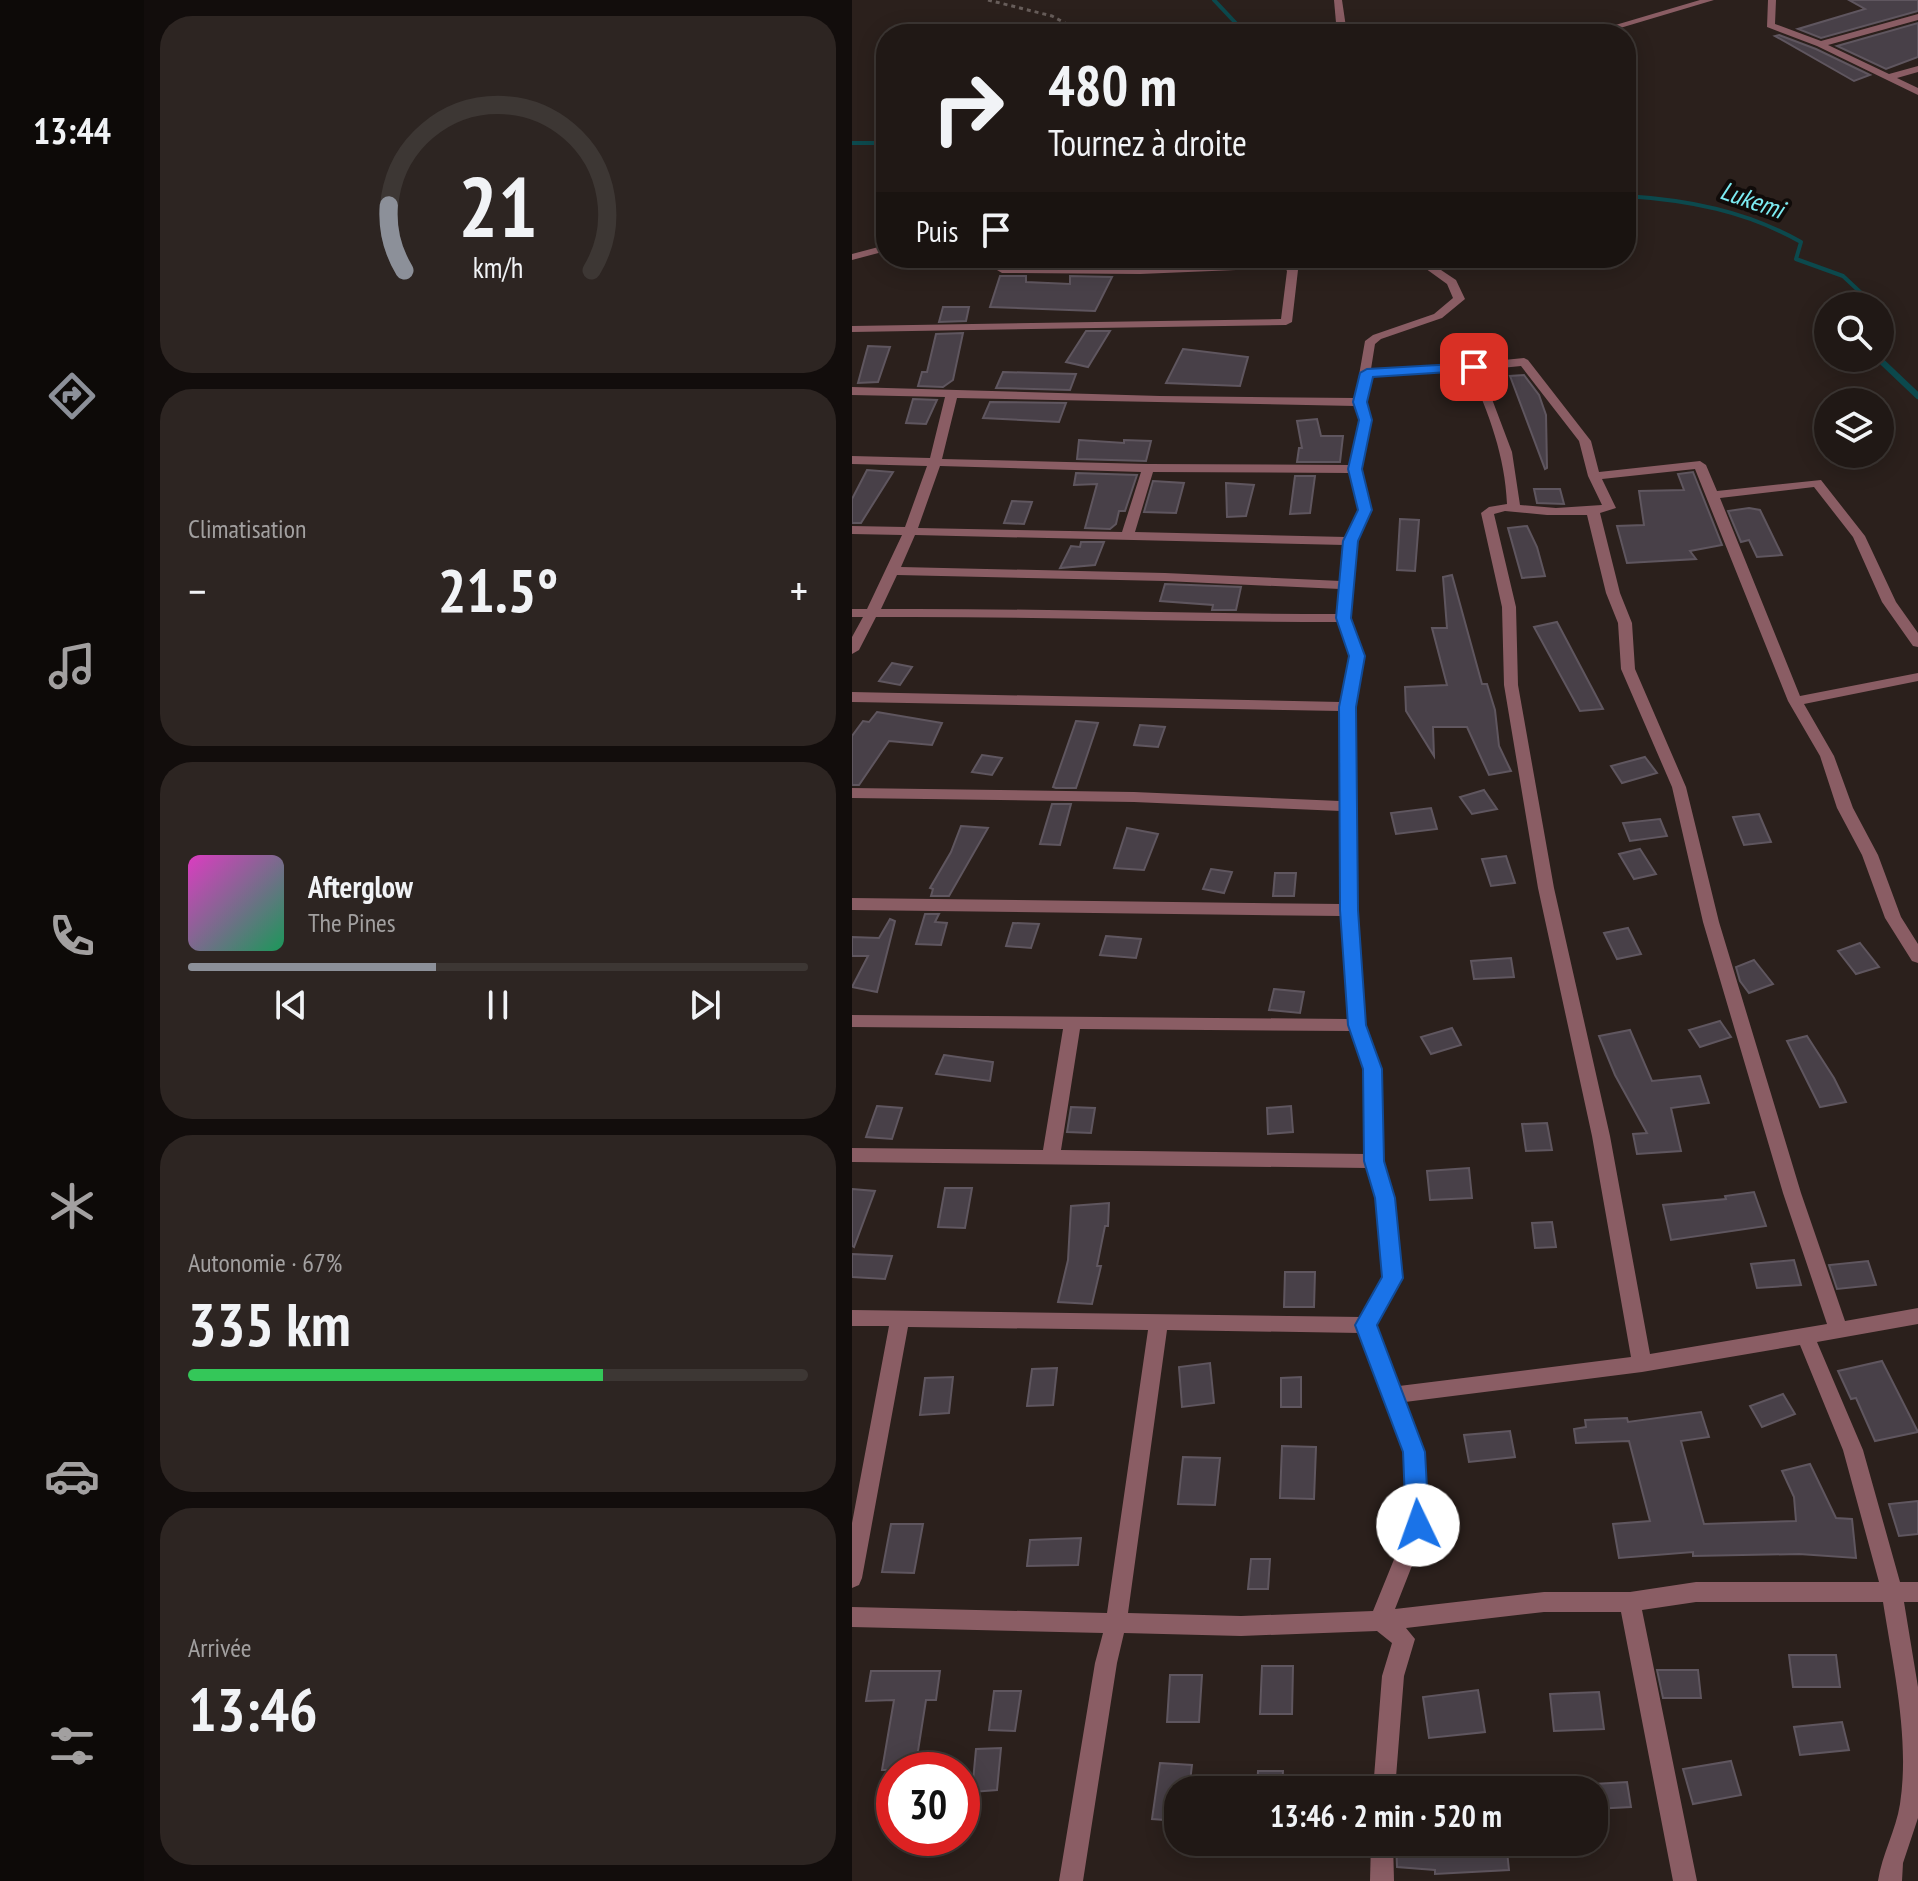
<!DOCTYPE html>
<html lang="fr">
<head>
<meta charset="utf-8">
<style>
  :root { --surface:#201815; --page:#2d2522; --text:#f1f3f6; --muted:#a2a0a0; --line:#3d3734; --accent:#8c9099 }
  body { margin:0; font-family:"PT Sans Narrow",sans-serif; background:var(--page); color:var(--text); height:100vh; display:flex; flex-direction:column; font-size:30px; white-space:nowrap }
  * { box-sizing:border-box; margin:0 }
  p { font-size:26px; color:var(--muted) }
  .icon { flex:none; width:44px; height:44px; fill:none; stroke:currentColor; stroke-width:2; stroke-linecap:round; stroke-linejoin:round }
  .map { position:relative; flex:1; overflow:hidden }
  .drawer { display:flex; flex-direction:column; gap:16px; padding:16px; background:#120d0c; width:708px }
  .drawer>* { flex:none }
  .banner { position:absolute; left:24px; top:24px; width:760px; height:244px; border-radius:32px; box-shadow:0 4px 20px #0003,0 0 0 2px var(--line); background:#201815; color:var(--text); overflow:hidden }
  .controls { position:absolute; left:962px; top:292px; display:grid; gap:16px }
  .controls a { display:grid; place-items:center; width:80px; height:80px; border-radius:50%; background:var(--surface); box-shadow:0 4px 20px #0003,0 0 0 2px var(--line); font-size:40px }
  .speed { position:absolute; left:24px; top:1752px; display:flex; gap:16px; font-size:40px; font-weight:700; text-align:center }
  .speed>* { display:grid; place-content:center; width:104px; height:104px; border-radius:50%; background:var(--surface); box-shadow:0 4px 20px #0003,0 0 0 2px var(--line); line-height:1 }
  .speed .limit { border:12px solid #d22; background:#fff; color:#111 }
  .pin { position:absolute; display:grid; place-items:center; width:68px; height:68px; color:#fff; margin:-34px; border-radius:16px; box-shadow:0 4px 12px #0006 }
  .me { position:absolute; width:88px; margin:-44px; rotate:357deg; stroke-linejoin:round; filter:drop-shadow(0 0 6px #0008) }
  .turn { display:flex; align-items:center; gap:28px; height:168px; padding:0 40px; font-size:36px }
  .turn .icon { width:104px; height:104px; stroke-width:2.5 }
  .turn b { display:block; font-size:56px; line-height:68px }
  .then { display:flex; align-items:center; height:76px; padding:0 40px; background:#0003; gap:16px; font-size:30px }
  .big { font-size:60px; font-weight:600; line-height:1.1 }
  .drawer .card { flex:1; display:flex; flex-direction:column; justify-content:center; gap:12px; min-width:0; padding:0 28px; border-radius:32px; background:var(--page) }
  .drawer .dial { align-items:center; gap:0 }
  .dial svg { height:208px; overflow:visible; fill:none; stroke:var(--line); stroke-width:7; stroke-linecap:round; text-anchor:middle }
  .dial text { fill:var(--text); stroke:none }
  .song { display:flex; align-items:center; gap:24px }
  .cover { width:96px; height:96px; border-radius:12px; background:linear-gradient(135deg,hsl(310 70% 55%),hsl(150 70% 35%)) }
  .played { height:8px; border-radius:4px; background:linear-gradient(90deg,var(--accent) 40%,var(--line) 40%) }
  .keys { display:flex; justify-content:space-around; direction:ltr }
  .heat { display:flex; justify-content:space-between; align-items:center; font-size:44px; direction:ltr }
  .charge { height:12px; border-radius:6px; background:linear-gradient(90deg,#34c759 67%,var(--line) 0) }
  .trip { position:absolute; left:312px; top:1776px; width:444px; height:80px; border-radius:32px; background:var(--surface); box-shadow:0 4px 20px #0003,0 0 0 2px var(--line); font-weight:600; line-height:80px; text-align:center }
  main { display:flex; flex:1; min-height:0 }
  .tab-bar { display:flex; flex-direction:column; width:144px; justify-content:space-around; align-items:center; background:#0d0a08; color:var(--muted) }
  .tab-bar .icon { width:56px; height:56px }
  .tab-bar .selected { color:var(--accent) }
  .tab-bar b { font-size:36px; color:var(--text) }
  .map>svg:first-child { display:block }
  .lines { fill:none; stroke-linecap:round; stroke-linejoin:round }
  .stream-far1 { stroke:#0c494d; stroke-width:4 }
  .stream { stroke:#0c494d; stroke-width:6 }
  .building { fill:#484048; stroke:#5f565f; stroke-width:2 }
  .path { stroke:#675d5a; stroke-width:3; stroke-dasharray:4 4; stroke-linecap:butt }
  .minor { fill:#8a5d64; fill-rule:evenodd }
  .route { fill:#1a73e8; stroke:#114b97; stroke-width:2 }
  .labels { text-anchor:middle; stroke-width:8; stroke-linejoin:round; paint-order:stroke }
  .far-water-label { font-size:26px; font-style:italic; fill:#7cecf3; stroke:#100b09 }
</style>
</head>
<body>
<main>
<nav class="tab-bar">
<b>13:44</b>
<svg class="icon selected" aria-label="directions" viewBox="0 0 24 24"><path d="M12 3l9 9-9 9-9-9zM9 14v-3h6M13 9l2 2-2 2"/></svg>
<svg class="icon" aria-label="music" viewBox="0 0 24 24"><path d="M9 18V5l10-2v13"/><circle cx="6" cy="18" r="3"/><circle cx="16" cy="16" r="3"/></svg>
<svg class="icon" aria-label="phone" viewBox="0 0 24 24"><path d="M5 4h4l2 5-3 2q2 4 5 5l2-3 5 2v4C11 20 4 13 5 4z"/></svg>
<svg class="icon" aria-label="climate" viewBox="0 0 24 24"><path d="M12 3v18M4 7l16 10M4 17L20 7"/></svg>
<svg class="icon" aria-label="car" viewBox="0 0 24 24"><path d="M5 17H2v-5l4-1 3-4h7l3 4 3 1v5h-3M9 17h6M6 11h13"/><circle cx="7" cy="17" r="2"/><circle cx="17" cy="17" r="2"/></svg>
<svg class="icon" aria-label="filters" viewBox="0 0 24 24"><path d="M4 7h16M4 17h16"/><circle cx="9" cy="7" r="2"/><circle cx="15" cy="17" r="2"/></svg>
</nav>
<section class="drawer">
<div class="card dial"><svg viewBox="0 0 100 80">
<path d="M14 69A42 42 0 1 1 86 69"/>
<path d="M14 69A42 42 0 0 1 8 44" stroke="#8c9099"/>
<text x="50" y="56" font-size="32" font-weight="700">21</text>
<text x="50" y="72" font-size="11">km/h</text>
</svg></div>
<div class="card"><p>Climatisation</p>
<div class="heat"><a>−</a><b class="big">21.5°</b><a>+</a></div>
</div>
<div class="card">
<div class="song"><i class="cover"></i><div><b>Afterglow</b><p>The Pines</p></div></div>
<div class="played"></div>
<div class="keys"><svg class="icon" aria-label="previous" viewBox="0 0 24 24"><path d="M18 5L8 12l10 7zM5 5v14"/></svg><svg class="icon" aria-label="pause" viewBox="0 0 24 24"><path d="M8 5v14M16 5v14"/></svg><svg class="icon" aria-label="next" viewBox="0 0 24 24"><path d="M6 5l10 7-10 7zM19 5v14"/></svg></div>
</div>
<div class="card"><p>Autonomie · 67%</p><b class="big">335 km</b><div class="charge"></div></div>
<div class="card"><p>Arrivée</p><b class="big">13:46</b></div>
</section>
<div class="map">
<svg width="1066" height="1881" viewBox="0 0 1066 1881">
  <rect width="100%" height="100%" fill="#2b201c"/>
  <g class="lines">
    <g class="stream-far1">
      <polyline points="362,0 394,34"/>
      <polyline points="0,143 34,143"/>
      <path d="M774 196C837 200 894 211 949 242L944 259 991 276 1023 306"/>
    </g>
    <polyline class="stream" points="1026,358 1066,396"/>
  </g>
  <g class="building">
    <polygon points="997,0 1066,0 1066,11 969,38 946,29 1013,9"/>
    <polygon points="1066,23 1066,57 1034,69 985,46"/>
    <polygon points="927,35 964,49 1018,75 1002,81 923,36"/>
    <polygon points="219,258 269,258 265,265 219,264"/>
    <polygon points="148,276 174,276 174,282 218,284 218,276 260,277 243,311 138,307"/>
    <polygon points="91,307 117,307 114,321 87,322"/>
    <polygon points="234,331 258,331 236,367 214,362"/>
    <polygon points="111,333 101,380 91,387 66,386 70,372 75,372 84,334"/>
    <polygon points="16,346 38,347 26,382 6,383"/>
    <polygon points="331,349 396,357 388,386 314,383"/>
    <polygon points="151,372 224,374 218,390 144,388"/>
    <polygon points="672,375 687,395 694,415 695,468 693,469 658,376"/>
    <polygon points="61,399 85,400 74,424 54,423"/>
    <polygon points="138,402 214,403 207,422 131,418"/>
    <polygon points="465,419 469,436 491,436 488,462 445,462 447,448 450,448 445,421"/>
    <polygon points="227,440 272,443 272,440 299,441 294,461 225,459"/>
    <polygon points="15,470 41,472 9,523 0,523 0,499"/>
    <polygon points="841,472 870,545 838,551 844,559 775,563 765,526 792,525 787,491 832,490 826,474"/>
    <polygon points="224,473 285,475 273,511 267,511 264,524 258,529 233,528 245,484 222,485"/>
    <polygon points="443,476 463,476 458,513 438,514"/>
    <polygon points="301,481 332,483 324,513 292,512"/>
    <polygon points="374,483 402,485 394,516 375,517"/>
    <polygon points="682,489 708,489 712,504 685,503"/>
    <polygon points="160,501 180,502 172,524 152,523"/>
    <polygon points="897,508 908,510 930,555 905,557 897,540 889,542 876,511"/>
    <polygon points="548,519 567,520 563,571 545,570"/>
    <polygon points="675,526 685,547 693,576 670,578 656,528"/>
    <polygon points="229,542 252,542 243,565 208,568 219,546 228,547"/>
    <polygon points="600,575 630,684 635,684 643,710 647,746 659,771 637,775 615,727 581,727 582,756 554,711 553,687 595,685 580,628 595,628 591,577"/>
    <polygon points="313,584 389,587 384,610 360,610 361,605 308,601"/>
    <polygon points="705,622 751,709 728,711 682,627"/>
    <polygon points="40,663 60,667 48,685 27,681"/>
    <polygon points="25,712 90,723 80,745 37,741 7,785 0,785 0,736 11,721 17,722"/>
    <polygon points="224,721 246,723 224,788 204,788 201,787"/>
    <polygon points="288,725 313,727 306,747 282,745"/>
    <polygon points="130,755 150,758 140,775 120,772"/>
    <polygon points="793,757 805,773 770,783 759,766"/>
    <polygon points="632,790 645,809 620,814 608,797"/>
    <polygon points="200,804 219,804 208,845 188,844"/>
    <polygon points="579,808 585,829 544,834 539,813"/>
    <polygon points="907,814 919,842 892,845 881,817"/>
    <polygon points="808,819 815,836 778,841 771,823"/>
    <polygon points="109,826 136,828 97,896 79,896 81,889 78,888 99,852"/>
    <polygon points="275,828 306,834 292,870 262,868"/>
    <polygon points="788,849 804,874 782,879 767,854"/>
    <polygon points="654,856 663,883 639,886 630,859"/>
    <polygon points="359,869 380,872 372,893 351,889"/>
    <polygon points="423,873 444,873 442,896 421,896"/>
    <polygon points="73,914 87,914 83,922 95,923 89,945 64,944"/>
    <polygon points="38,919 43,921 25,992 0,987 16,956 0,956 0,937 27,938"/>
    <polygon points="161,923 187,924 179,948 154,946"/>
    <polygon points="776,928 789,954 765,959 752,933"/>
    <polygon points="254,936 289,939 284,958 248,955"/>
    <polygon points="1008,943 1027,967 1004,974 986,951"/>
    <polygon points="659,958 662,977 622,979 619,961"/>
    <polygon points="902,960 921,984 897,993 888,981 884,967"/>
    <polygon points="422,989 452,992 448,1013 417,1010"/>
    <polygon points="868,1021 879,1037 848,1047 837,1030"/>
    <polygon points="600,1028 609,1045 579,1054 569,1037"/>
    <polygon points="778,1030 800,1081 848,1076 857,1103 819,1108 829,1151 785,1154 781,1134 795,1133 763,1075 747,1036"/>
    <polygon points="955,1036 982,1078 994,1102 968,1107 935,1041"/>
    <polygon points="92,1055 141,1062 138,1081 84,1074"/>
    <polygon points="25,1106 50,1108 40,1139 14,1137"/>
    <polygon points="439,1106 441,1132 416,1134 415,1108"/>
    <polygon points="219,1107 243,1108 239,1133 215,1132"/>
    <polygon points="695,1123 700,1150 674,1151 670,1124"/>
    <polygon points="617,1168 620,1198 578,1200 575,1171"/>
    <polygon points="93,1188 120,1188 113,1228 86,1227"/>
    <polygon points="0,1189 23,1191 2,1247 0,1246"/>
    <polygon points="902,1192 914,1226 819,1240 811,1205 874,1199 873,1196"/>
    <polygon points="257,1203 256,1226 253,1226 245,1266 249,1266 240,1304 206,1302 216,1260 219,1206"/>
    <polygon points="700,1222 704,1247 683,1248 680,1223"/>
    <polygon points="0,1254 40,1256 33,1279 0,1277"/>
    <polygon points="942,1260 949,1285 905,1288 899,1264"/>
    <polygon points="1016,1261 1024,1285 985,1289 977,1265"/>
    <polygon points="433,1272 463,1272 462,1307 432,1307"/>
    <polygon points="1030,1361 1066,1432 1023,1441 1004,1398 999,1399 986,1371"/>
    <polygon points="358,1363 362,1403 330,1407 327,1367"/>
    <polygon points="205,1368 201,1405 175,1406 180,1369"/>
    <polygon points="101,1377 97,1413 68,1415 73,1378"/>
    <polygon points="449,1377 449,1407 429,1407 429,1378"/>
    <polygon points="931,1394 943,1414 910,1427 898,1406"/>
    <polygon points="849,1412 857,1437 829,1441 852,1524 944,1521 942,1497 930,1471 958,1464 984,1518 1000,1519 1004,1558 947,1554 841,1556 841,1552 767,1558 761,1524 798,1521 777,1441 724,1443 722,1429 734,1427 733,1420 775,1418 776,1422"/>
    <polygon points="658,1431 663,1457 617,1462 612,1435"/>
    <polygon points="430,1446 464,1447 462,1499 428,1498"/>
    <polygon points="331,1457 368,1458 363,1505 326,1504"/>
    <polygon points="1066,1501 1066,1534 1047,1536 1037,1504"/>
    <polygon points="39,1524 71,1524 62,1573 30,1572"/>
    <polygon points="229,1538 226,1565 175,1566 178,1540"/>
    <polygon points="399,1559 418,1559 416,1589 396,1589"/>
    <polygon points="937,1655 984,1655 988,1687 941,1687"/>
    <polygon points="410,1666 441,1666 440,1714 408,1714"/>
    <polygon points="805,1670 846,1670 849,1698 811,1698"/>
    <polygon points="19,1671 88,1671 84,1700 74,1700 63,1770 30,1770 42,1700 14,1701"/>
    <polygon points="318,1675 350,1675 347,1722 315,1722"/>
    <polygon points="626,1690 633,1732 577,1738 571,1697"/>
    <polygon points="142,1691 169,1691 163,1731 137,1730"/>
    <polygon points="747,1692 752,1729 702,1731 698,1694"/>
    <polygon points="990,1722 997,1750 948,1755 942,1727"/>
    <polygon points="149,1748 145,1790 120,1792 124,1749"/>
    <polygon points="879,1761 889,1795 841,1804 831,1769"/>
    <polygon points="308,1763 340,1765 337,1790 326,1790 326,1821 300,1819"/>
    <polygon points="406,1771 431,1771 430,1790 405,1790"/>
    <polygon points="775,1782 779,1807 742,1809 742,1784"/>
    <polygon points="544,1842 654,1842 657,1870 583,1874 583,1870 545,1867"/>
  </g>
  <g class="lines">
    <polyline class="path" points="136,0 200,16 233,34"/>
    <g class="minor">
      <polygon points="482,0 490,0 495,34 485,34"/>
      <polygon points="848,0 862,0 748,34 733,34"/>
      <polygon points="916,0 924,0 923,24 969,41 1066,14 1066,20 976,45 1037,74 1066,66 1066,72 1045,78 1066,88 1066,95 965,46 915,27"/>
      <polygon points="34,245 34,251 0,260 0,254"/>
      <path d="M559 258H571L604 280 613 299 590 318 529 339 523 344 519 369 590 366 672 358 676 360 739 441 747 472 848 461 854 465 865 491 969 480 1013 536 1044 602 1066 633V647L1061 646 1030 602 1001 537 962 487 868 498 948 696 1066 673V681L952 704 982 756 1001 808 1026 855 1049 917 1066 944V963L1060 961 1033 918 1010 855 985 808 968 756 936 701 843 469 750 479 764 508 748 513 768 593 780 623 783 669 834 787 867 922 949 1193 993 1321 1066 1308V1324L965 1342 1011 1450 1048 1582H1066V1602H1052L1066 1687V1818L1051 1863 1050 1881H1026C1030 1854 1044 1830 1048 1804 1058 1739 1041 1666 1031 1602H844L790 1610 845 1881H821L769 1612H692L554 1628 563 1639 552 1676 543 1790H521L530 1676 540 1643 525 1631 389 1636 272 1633 265 1663 231 1881H207L243 1663 251 1633 0 1627V1607L255 1613 296 1330 56 1327 10 1578 7 1585 0 1588V1523L37 1326H0V1310L509 1317 531 1277 524 1198 515 1168 0 1162V1148L191 1150 211 1029 0 1027V1015L496 1019 489 916 0 910V898L489 904V811L282 802 0 798V788L282 792 488 801V711L0 702V692L489 702 498 656 487 622C332 622 179 616 24 617L7 650 0 654V637L11 617H0V609H15L50 535 0 534V526L53 527 75 466 0 464V456L78 458 93 397 0 395V387L308 396 503 398 513 341 521 335 582 314 601 298 595 284ZM669 366 727 441 736 476 750 505 704 508 668 505 660 452 629 370ZM618 371C637 414 653 456 655 504L637 507 629 513 650 607 652 685 686 888 740 1136 779 1357 547 1386 524 1325 549 1278 542 1198 531 1161 529 1069 513 1025 505 910V806L502 707 512 656 499 618 506 541 519 510 509 469 520 420 514 402 518 376ZM105 398 503 406 508 420 498 465 296 464 90 459ZM88 466 289 472 270 532 66 528ZM301 472 498 473 507 510 494 537 283 532ZM653 511 695 515H735L754 593 766 623 769 669 820 787 851 922 931 1193 975 1324 798 1354 758 1136 702 888 666 685 664 607 642 514ZM63 535 492 545 489 581 313 573 49 567ZM45 575 313 581 488 589 486 614C333 614 181 608 29 609ZM228 1029 499 1031 513 1069V1154L209 1150ZM315 1330 508 1333 552 1452 556 1525 521 1611 389 1616 276 1613ZM948 1345 991 1450 1027 1582H844L778 1592H692L543 1609 576 1525 572 1452 553 1402 790 1372Z"/>
      <polygon points="436,262 446,270 440,322 434,325 0,332 0,326 429,319 435,271 433,268 288,274 150,273 145,270 150,267 288,268"/>
      <polygon points="519,1842 541,1842 542,1881 518,1881"/>
    </g>
  </g>
  <polygon class="route" points="622,363 627,364 627,370 521,377 515,402 520,420 510,469 520,510 506,541 499,618 513,656 504,707 506,910 514,1025 530,1069 532,1161 543,1198 551,1278 525,1325 573,1452 577,1525 574,1532 566,1535 557,1532 554,1525 551,1452 503,1325 530,1277 523,1198 512,1161 511,1069 496,1025 488,910 487,707 497,656 484,618 491,541 506,510 496,469 507,420 501,402 508,373 515,369"/>
  <g class="labels">
    <g class="far-water-label">
      <text transform="translate(900 200) rotate(19)" y="9">Lukemi</text>
    </g>
  </g>
</svg>
<div class="controls">
<a><svg class="icon" aria-label="search" viewBox="0 0 24 24"><circle cx="10" cy="10" r="6"/><path d="M15 15l6 6"/></svg></a>
<a><svg class="icon" aria-label="layers" viewBox="0 0 24 24"><path d="M12 4l9 5-9 5-9-5zM3 14l9 5 9-5"/></svg></a>
</div>
<div class="speed"><div class="limit">30</div></div>
<div class="pin" style="left:622px;top:367px;background:#d93025"><svg class="icon" aria-label="arrive" viewBox="0 0 24 24"><path d="M6 21V4h12l-3 4 3 4H6"/></svg></div>
<svg class="me" style="left:566px;top:1525px" viewBox="-20 -20 40 40"><circle r="19" fill="#fff"/><path d="M0-13L10 11 0 6-10 11z" fill="#1a73e8"/></svg>
<div class="trip">13:46 · 2 min · 520 m</div>
<div class="banner">
<div class="turn"><svg class="icon" aria-label="right" viewBox="0 0 24 24"><path d="M7 20v-9h11M14 6l5 5-5 5"/></svg><div><b>480 m</b>Tournez à droite</div></div>
<div class="then">Puis<svg class="icon" aria-label="arrive" viewBox="0 0 24 24"><path d="M6 21V4h12l-3 4 3 4H6"/></svg></div>
</div>
</div>
</main>
</body>
</html>
